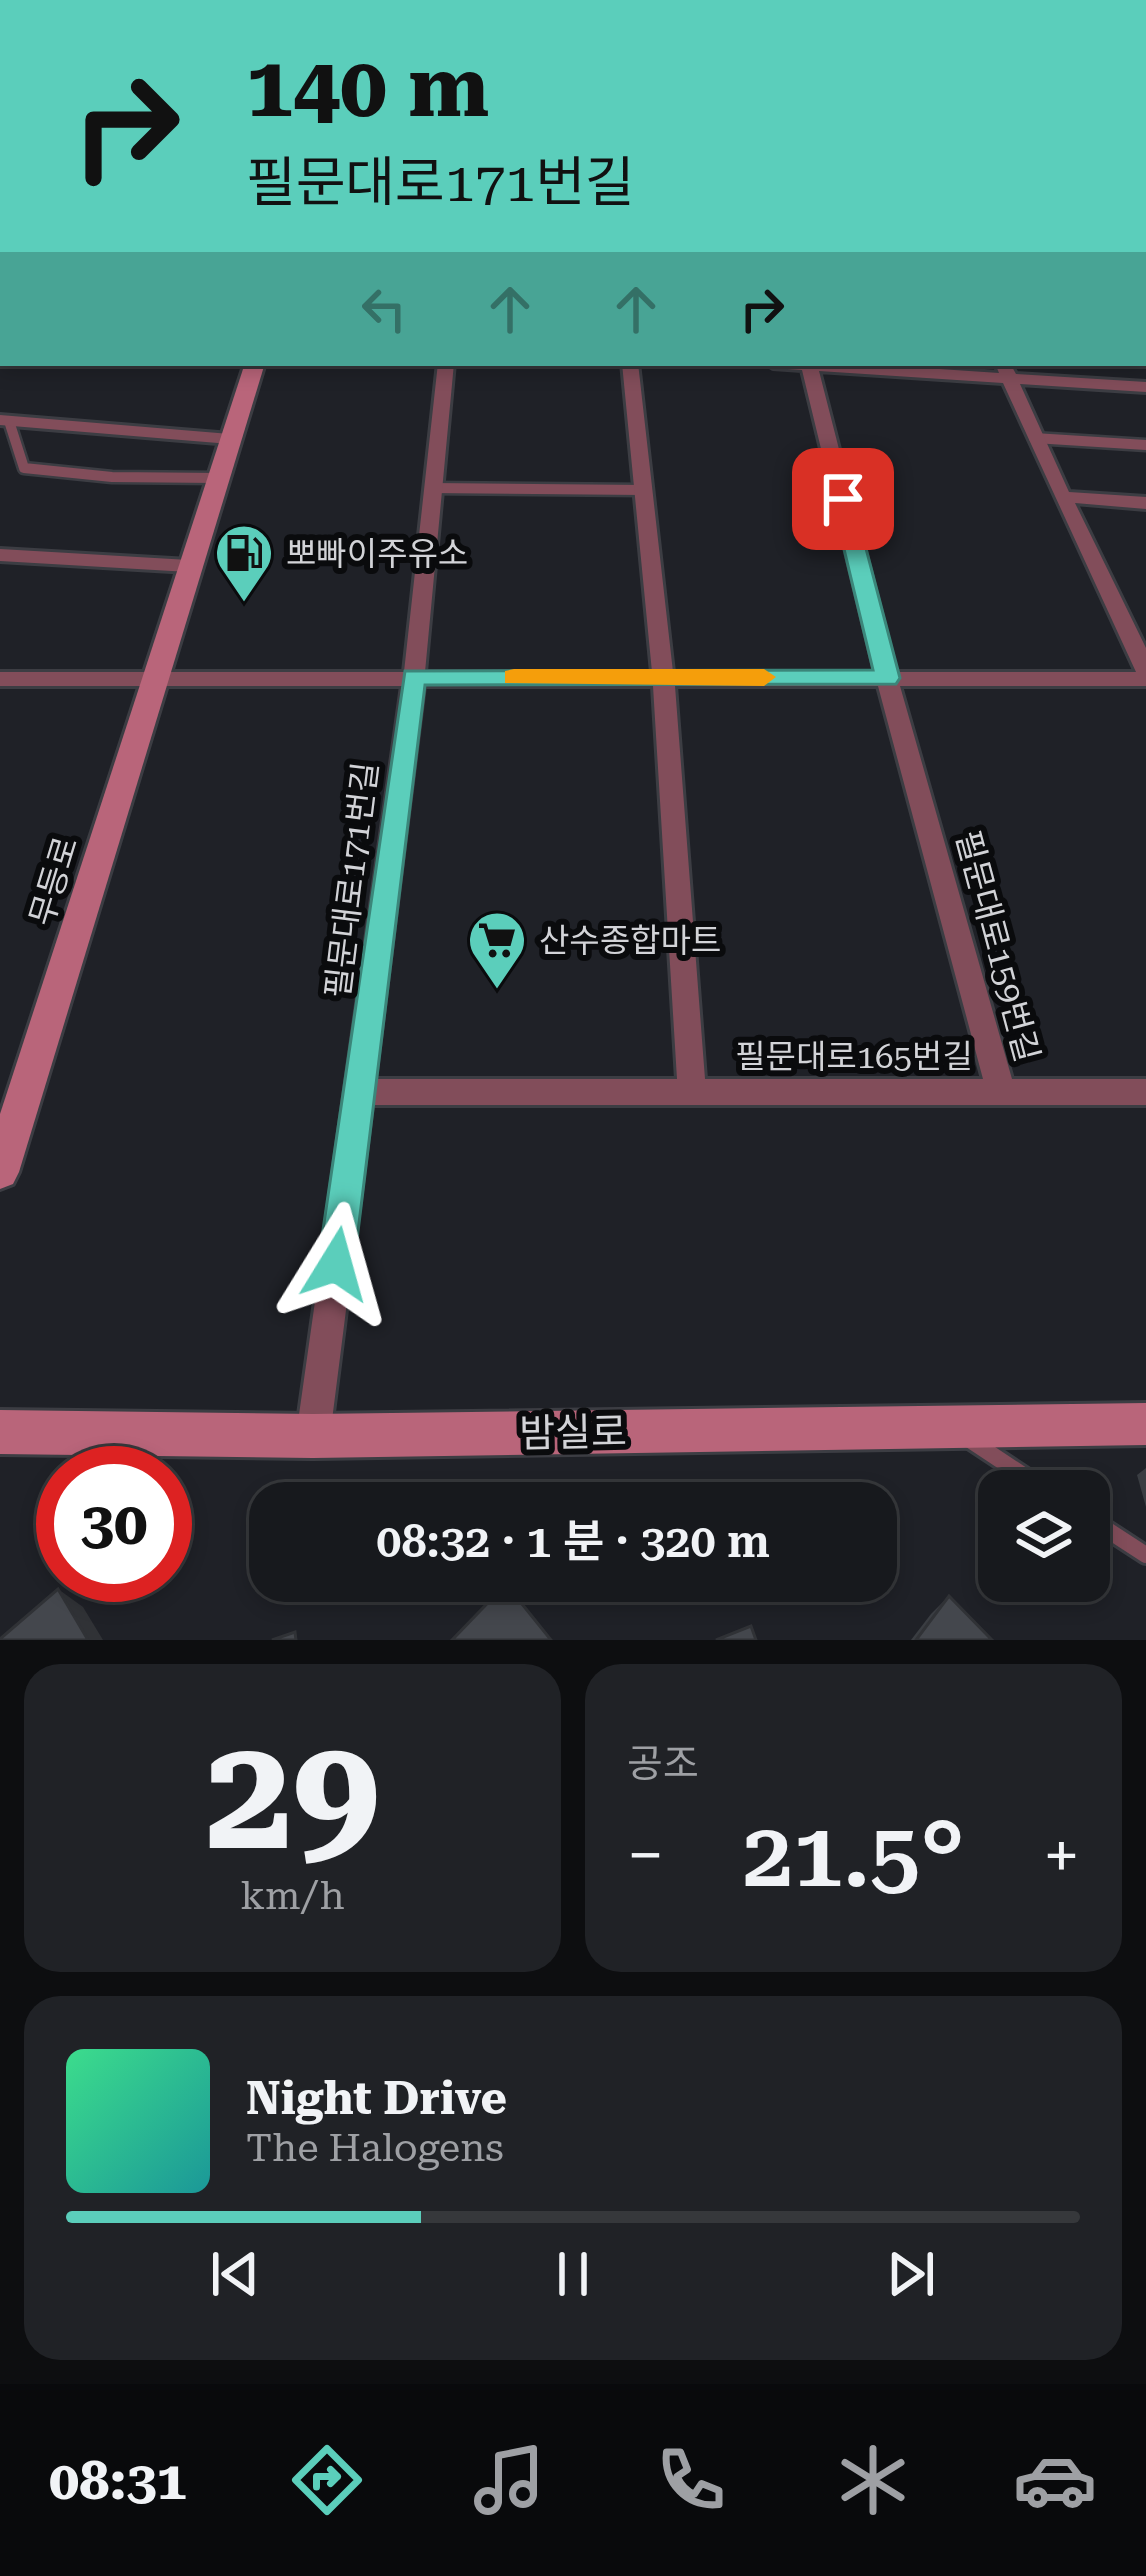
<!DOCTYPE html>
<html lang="ko">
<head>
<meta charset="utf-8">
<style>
  :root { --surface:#17191d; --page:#202226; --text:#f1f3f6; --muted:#9ea0a4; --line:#36383b; --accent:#5bcebb }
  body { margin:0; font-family:"Roboto Serif","Noto Sans KR",serif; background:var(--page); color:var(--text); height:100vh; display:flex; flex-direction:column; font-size:45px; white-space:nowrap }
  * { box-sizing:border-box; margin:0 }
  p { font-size:39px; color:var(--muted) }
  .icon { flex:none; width:66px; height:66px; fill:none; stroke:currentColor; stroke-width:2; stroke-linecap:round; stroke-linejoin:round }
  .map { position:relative; height:1640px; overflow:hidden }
  .sheet { display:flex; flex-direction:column; gap:24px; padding:24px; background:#0d0e10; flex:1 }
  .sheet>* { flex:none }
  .banner { position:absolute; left:0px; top:0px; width:1146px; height:366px; box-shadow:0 6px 18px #0003,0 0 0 3px var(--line); background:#5bcebb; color:#111; overflow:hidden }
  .controls { position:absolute; left:978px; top:1470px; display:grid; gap:24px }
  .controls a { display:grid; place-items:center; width:132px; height:132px; border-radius:24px; background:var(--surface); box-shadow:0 6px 18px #0003,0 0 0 3px var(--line); font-size:60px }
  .speed { position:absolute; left:36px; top:1446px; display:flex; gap:24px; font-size:60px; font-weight:700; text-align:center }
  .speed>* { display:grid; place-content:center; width:156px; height:156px; border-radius:50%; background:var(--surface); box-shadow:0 6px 18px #0003,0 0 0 3px var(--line); line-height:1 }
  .speed .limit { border:18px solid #d22; background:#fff; color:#111 }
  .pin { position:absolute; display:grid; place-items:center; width:102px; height:102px; color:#fff; margin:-51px; border-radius:24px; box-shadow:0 6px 18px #0006 }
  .me { position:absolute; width:132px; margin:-66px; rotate:8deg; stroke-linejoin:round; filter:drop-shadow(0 0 9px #0008) }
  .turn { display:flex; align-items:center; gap:42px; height:252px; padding:0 48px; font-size:54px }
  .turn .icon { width:156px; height:156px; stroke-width:2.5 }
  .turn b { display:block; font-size:84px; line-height:102px }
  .lanes { display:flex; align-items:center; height:114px; padding:0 48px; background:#0003; justify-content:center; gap:60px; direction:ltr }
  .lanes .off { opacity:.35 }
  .big { font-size:90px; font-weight:600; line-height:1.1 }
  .sheet .card { flex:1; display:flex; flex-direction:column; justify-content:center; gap:18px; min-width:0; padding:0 42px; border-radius:36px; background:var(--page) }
  .sheet .dial { align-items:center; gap:0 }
  .dial b { font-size:156px; line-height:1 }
  .song { display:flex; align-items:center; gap:36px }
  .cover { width:144px; height:144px; border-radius:18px; background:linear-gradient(135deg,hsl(150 70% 55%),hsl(180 70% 35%)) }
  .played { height:12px; border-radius:6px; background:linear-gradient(90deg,var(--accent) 35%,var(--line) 35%) }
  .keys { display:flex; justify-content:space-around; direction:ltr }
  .heat { display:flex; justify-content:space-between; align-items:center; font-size:66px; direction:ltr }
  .sheet .tiles { flex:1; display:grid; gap:24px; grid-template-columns:1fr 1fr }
  .card:last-child { grid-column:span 2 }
  .trip { position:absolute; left:249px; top:1482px; width:648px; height:120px; border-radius:36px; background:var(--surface); box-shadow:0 6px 18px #0003,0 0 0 3px var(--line); font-weight:600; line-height:120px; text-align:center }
  .menu { display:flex; height:192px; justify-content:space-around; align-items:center; background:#090a0c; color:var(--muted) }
  .menu .icon { width:84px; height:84px }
  .menu .selected { color:var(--accent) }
  .menu b { font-size:54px; color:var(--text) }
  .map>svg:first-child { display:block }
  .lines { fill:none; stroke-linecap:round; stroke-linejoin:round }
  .lane-far1-casing { stroke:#3c3d43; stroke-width:15 }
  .lane-casing { stroke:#3c3d43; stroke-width:22 }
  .street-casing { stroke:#3c3d43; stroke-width:6 }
  .secondary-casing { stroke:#3c3d43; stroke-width:6 }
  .primary-casing { stroke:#3c3d43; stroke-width:6 }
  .lane-far1 { stroke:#824d5a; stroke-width:10 }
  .lane { stroke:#824d5a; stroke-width:16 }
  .street { fill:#824d5a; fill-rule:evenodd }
  .secondary { fill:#b9657a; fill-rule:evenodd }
  .primary { fill:#e37693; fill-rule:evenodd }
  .wall { fill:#3a3d42 }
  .shaded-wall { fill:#303236 }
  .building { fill:#44474d; stroke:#303236; stroke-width:3 }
  .route { fill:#5bcebb; stroke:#3b867a; stroke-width:3 }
  .slow { fill:#f59e0b }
  .labels { text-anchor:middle; stroke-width:12; stroke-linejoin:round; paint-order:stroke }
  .poi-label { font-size:33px; fill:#d2d3d7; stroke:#0a0b0d; text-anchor:start }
  .street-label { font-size:33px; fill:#d2d3d7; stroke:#0a0b0d }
  .near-street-label { font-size:39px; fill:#d2d3d7; stroke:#0a0b0d }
</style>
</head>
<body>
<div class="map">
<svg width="1146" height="1640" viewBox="0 0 1146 1640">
  <rect width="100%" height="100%" fill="#1f2127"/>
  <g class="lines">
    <defs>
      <g id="lane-far1">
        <polyline points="9,421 24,468 112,477 217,478"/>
        <polyline points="1034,438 1146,445"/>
        <polyline points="431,488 643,490"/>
      </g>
      <g id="lane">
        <polyline points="970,1440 1047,1491"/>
        <polyline points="1089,1518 1146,1555"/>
      </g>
      <g id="street">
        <polygon points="109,0 170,0 175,3 114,3"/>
        <polygon points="1019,0 1032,0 1035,3 1022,3"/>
        <rect x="1143" y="14" width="3" height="6"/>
        <polygon points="3,24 3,30 0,31 0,25"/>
        <rect x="1143" y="51" width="3" height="8"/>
        <polygon points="3,161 3,169 0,170 0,162"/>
        <polygon points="1143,191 1146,192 1146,200 1143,199"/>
        <path d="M438 363H454L425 672H652L622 363H638L673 672H875L802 370 773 368 765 363H849L999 373 997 368 1005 363 1011 365 1016 374 1146 382V392L1020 384 1069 492 1146 497V509L1075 503 1146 648V686H900L1012 1079H1146V1105H372L330 1436 325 1448 313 1453 301 1448 296 1436 402 686H0V672H404ZM819 371 1003 383 1136 672H896ZM424 686H653L677 1079H375ZM675 686H878L983 1079H705Z"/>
        <polygon points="0,415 230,434 239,439 230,444 0,425"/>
        <polygon points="0,549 189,560 199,566 189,572 0,561"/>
      </g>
      <g id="secondary">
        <rect x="1143" y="69" width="3" height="8"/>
        <rect x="0" y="303" width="3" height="12"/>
        <polygon points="245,363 265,363 19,1172 13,1184 0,1189 0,1114"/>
        <polygon points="1146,1403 1146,1445 313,1458 0,1454 0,1410 313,1414"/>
      </g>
      <g id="primary">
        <rect x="0" y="101" width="3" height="9"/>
        <polygon points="0,128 3,129 3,139 0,138"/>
        <rect x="1143" y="261" width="3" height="10"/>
        <rect x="1143" y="287" width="3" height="12"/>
      </g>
    </defs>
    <use href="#lane-far1" class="lane-far1-casing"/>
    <use href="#lane" class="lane-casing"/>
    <use href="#street" class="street-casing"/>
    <use href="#secondary" class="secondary-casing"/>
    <use href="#primary" class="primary-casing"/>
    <use href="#lane-far1" class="lane-far1"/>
    <use href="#lane" class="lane"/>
    <use href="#street" class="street"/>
    <use href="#secondary" class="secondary"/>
    <use href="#primary" class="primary"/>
  </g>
  <g class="wall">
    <polygon points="182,0 231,0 227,3"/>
    <polygon points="701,0 756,0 754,3 701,3"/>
    <polygon points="1146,1468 1146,1507 1137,1475"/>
    <polygon points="949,1596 992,1640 911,1640 931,1614"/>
  </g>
  <polygon class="shaded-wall" points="58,1589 83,1607 103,1640 88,1640"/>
  <g class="building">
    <polygon points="730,0 752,0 754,3 733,3"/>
    <polygon points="787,0 824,0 819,3 784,3"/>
    <polygon points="982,0 1020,0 1026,3 988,3"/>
    <polygon points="506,1584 551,1640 452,1640"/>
    <polygon points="58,1589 88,1640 0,1640 0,1639"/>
    <polygon points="949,1596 992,1640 916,1640"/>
    <polygon points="751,1626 756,1640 716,1640"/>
    <polygon points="295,1632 296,1640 272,1640"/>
  </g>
  <polygon class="route" points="843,493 853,499 900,678 896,684 425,685 354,1264 349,1276 336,1281 323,1276 318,1264 405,671 873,670 832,499"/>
  <polygon class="slow" points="514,669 764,669 776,677 764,686 505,683 505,671"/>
  <defs>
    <symbol id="fuel-pin" viewBox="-11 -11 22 30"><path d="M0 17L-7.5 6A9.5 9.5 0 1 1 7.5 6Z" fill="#5bcebb" stroke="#0a0b0d"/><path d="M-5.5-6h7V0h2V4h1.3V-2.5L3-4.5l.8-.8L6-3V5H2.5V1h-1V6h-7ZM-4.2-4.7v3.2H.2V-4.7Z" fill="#111"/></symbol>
    <symbol id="supermarket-pin" viewBox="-11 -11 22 30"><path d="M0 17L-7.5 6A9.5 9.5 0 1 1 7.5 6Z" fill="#5bcebb" stroke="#0a0b0d"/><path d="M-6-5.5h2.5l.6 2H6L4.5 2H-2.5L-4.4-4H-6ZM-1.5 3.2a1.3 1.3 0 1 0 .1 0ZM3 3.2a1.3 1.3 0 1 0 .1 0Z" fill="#111"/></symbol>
  </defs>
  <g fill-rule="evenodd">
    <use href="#fuel-pin" x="211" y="520" width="66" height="90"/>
    <use href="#supermarket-pin" x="464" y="907" width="66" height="90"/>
  </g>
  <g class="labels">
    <g class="poi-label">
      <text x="286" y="565">뽀빠이주유소</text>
      <text x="539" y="952">산수종합마트</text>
    </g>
    <g class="street-label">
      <text transform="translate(351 880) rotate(-83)" y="12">필문대로171번길</text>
      <text transform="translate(53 881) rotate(-73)" y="12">무등로</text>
      <text transform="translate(998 946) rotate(75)" y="12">필문대로159번길</text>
      <text x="854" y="1068">필문대로165번길</text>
    </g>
    <g class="near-street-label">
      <text transform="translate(573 1432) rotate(-1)" y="14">밤실로</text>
    </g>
  </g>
</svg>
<div class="controls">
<a><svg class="icon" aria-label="layers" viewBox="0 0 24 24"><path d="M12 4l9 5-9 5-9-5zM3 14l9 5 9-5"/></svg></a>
</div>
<div class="speed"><div class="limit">30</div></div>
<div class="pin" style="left:843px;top:499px;background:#d93025"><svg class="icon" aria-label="arrive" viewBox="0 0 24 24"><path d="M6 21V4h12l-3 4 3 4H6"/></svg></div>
<svg class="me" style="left:336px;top:1264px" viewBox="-20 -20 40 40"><path d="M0-17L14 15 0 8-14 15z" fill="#5bcebb" stroke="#fff" stroke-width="4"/></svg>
<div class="trip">08:32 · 1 분 · 320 m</div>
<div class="banner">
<div class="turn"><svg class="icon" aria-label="right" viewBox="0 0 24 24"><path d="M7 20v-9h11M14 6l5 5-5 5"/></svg><div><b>140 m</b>필문대로171번길</div></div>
<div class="lanes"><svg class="icon off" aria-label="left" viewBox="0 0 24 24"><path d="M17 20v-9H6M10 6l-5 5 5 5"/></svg><svg class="icon off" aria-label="ahead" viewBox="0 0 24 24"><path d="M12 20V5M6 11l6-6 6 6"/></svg><svg class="icon off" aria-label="ahead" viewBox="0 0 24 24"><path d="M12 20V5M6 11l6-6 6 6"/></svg><svg class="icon" aria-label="right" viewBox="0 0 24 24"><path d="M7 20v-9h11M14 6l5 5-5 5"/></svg></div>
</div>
</div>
<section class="sheet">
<div class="tiles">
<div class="card dial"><b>29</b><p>km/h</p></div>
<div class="card"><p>공조</p>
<div class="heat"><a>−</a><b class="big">21.5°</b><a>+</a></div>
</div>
<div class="card">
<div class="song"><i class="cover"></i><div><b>Night Drive</b><p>The Halogens</p></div></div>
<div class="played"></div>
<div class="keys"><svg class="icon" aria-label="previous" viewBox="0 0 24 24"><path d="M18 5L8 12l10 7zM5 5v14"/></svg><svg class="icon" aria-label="pause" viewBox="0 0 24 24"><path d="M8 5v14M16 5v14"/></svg><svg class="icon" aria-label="next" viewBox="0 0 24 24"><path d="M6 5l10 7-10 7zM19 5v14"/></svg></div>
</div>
</div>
</section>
<nav class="menu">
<b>08:31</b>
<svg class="icon selected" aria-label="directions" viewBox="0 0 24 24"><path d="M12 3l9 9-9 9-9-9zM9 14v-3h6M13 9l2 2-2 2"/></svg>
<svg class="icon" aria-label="music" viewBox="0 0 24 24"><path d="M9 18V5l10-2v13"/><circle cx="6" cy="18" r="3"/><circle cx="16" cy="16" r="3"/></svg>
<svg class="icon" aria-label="phone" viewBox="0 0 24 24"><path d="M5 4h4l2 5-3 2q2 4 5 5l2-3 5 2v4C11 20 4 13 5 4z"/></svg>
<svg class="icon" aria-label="climate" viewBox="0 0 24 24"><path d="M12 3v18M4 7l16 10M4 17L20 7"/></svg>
<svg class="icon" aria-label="car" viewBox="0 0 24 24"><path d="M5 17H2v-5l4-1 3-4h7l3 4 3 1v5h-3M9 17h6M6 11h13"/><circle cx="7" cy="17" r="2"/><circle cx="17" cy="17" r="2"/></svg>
</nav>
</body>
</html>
